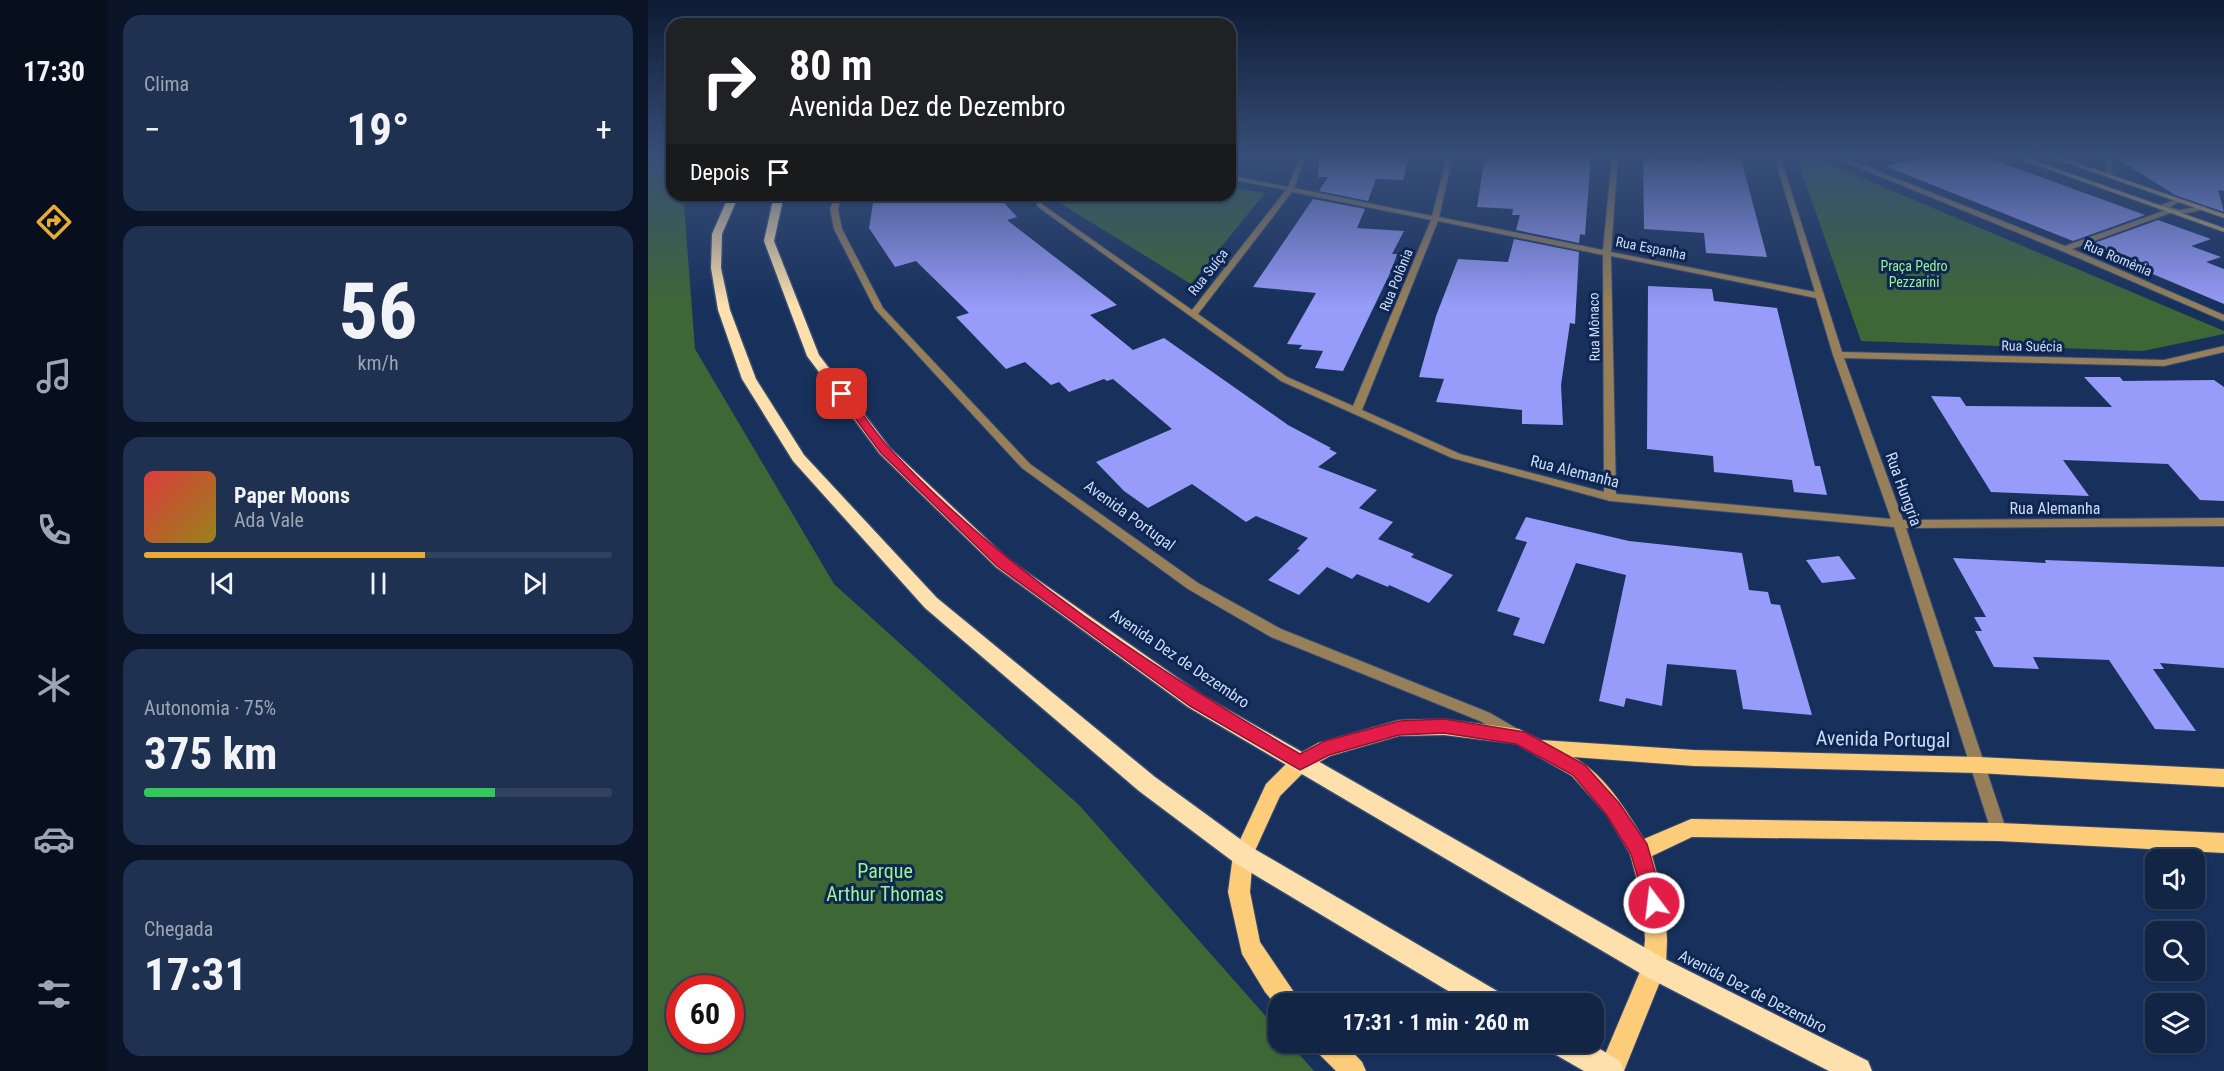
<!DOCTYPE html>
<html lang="pt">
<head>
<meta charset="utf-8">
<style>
  :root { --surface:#122545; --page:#1f3150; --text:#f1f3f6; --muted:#9ca5b3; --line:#31425e; --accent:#e7ac36 }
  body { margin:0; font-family:"Roboto Condensed",sans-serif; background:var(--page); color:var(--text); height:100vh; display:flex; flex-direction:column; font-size:22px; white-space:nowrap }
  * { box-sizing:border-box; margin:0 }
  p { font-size:20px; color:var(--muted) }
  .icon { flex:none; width:33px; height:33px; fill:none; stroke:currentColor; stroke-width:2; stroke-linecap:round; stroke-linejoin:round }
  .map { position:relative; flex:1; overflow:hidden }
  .side { display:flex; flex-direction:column; gap:15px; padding:15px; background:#0a1426; width:540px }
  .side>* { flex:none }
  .banner { position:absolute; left:18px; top:18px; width:570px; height:183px; border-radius:18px; box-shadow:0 2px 4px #0004,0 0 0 2px var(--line); background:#202124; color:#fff; overflow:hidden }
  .fabs { position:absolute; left:1497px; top:849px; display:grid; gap:12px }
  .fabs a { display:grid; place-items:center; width:60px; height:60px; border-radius:12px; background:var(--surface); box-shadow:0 2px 4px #0004,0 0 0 2px var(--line); font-size:30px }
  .speed { position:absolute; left:18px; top:975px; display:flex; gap:12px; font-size:30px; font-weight:700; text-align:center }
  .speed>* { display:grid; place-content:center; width:78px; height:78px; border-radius:50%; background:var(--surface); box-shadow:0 2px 4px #0004,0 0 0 2px var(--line); line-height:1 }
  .speed .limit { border:9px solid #d22; background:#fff; color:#111 }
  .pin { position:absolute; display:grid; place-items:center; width:51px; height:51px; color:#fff; margin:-26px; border-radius:12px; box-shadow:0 3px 9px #0006 }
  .me { position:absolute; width:66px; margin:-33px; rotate:345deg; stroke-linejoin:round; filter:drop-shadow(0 0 4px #0008) }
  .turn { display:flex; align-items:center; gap:21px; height:126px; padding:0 24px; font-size:27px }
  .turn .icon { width:78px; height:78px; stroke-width:2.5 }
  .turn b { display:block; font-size:42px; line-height:51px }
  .then { display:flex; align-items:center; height:57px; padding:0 24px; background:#0003; gap:12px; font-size:22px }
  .big { font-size:45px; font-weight:700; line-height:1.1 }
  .side .tile { flex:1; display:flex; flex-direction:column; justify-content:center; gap:9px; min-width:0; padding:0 21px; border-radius:18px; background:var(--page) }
  .side .dial { align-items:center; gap:0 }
  .dial b { font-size:78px; line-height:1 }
  .song { display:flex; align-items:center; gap:18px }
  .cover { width:72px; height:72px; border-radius:9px; background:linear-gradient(135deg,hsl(0 70% 55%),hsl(50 70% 35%)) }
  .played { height:6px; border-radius:3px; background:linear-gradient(90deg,var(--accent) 60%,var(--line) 60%) }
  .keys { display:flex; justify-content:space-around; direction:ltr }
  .heat { display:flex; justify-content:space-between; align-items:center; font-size:33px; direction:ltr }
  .charge { height:9px; border-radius:4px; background:linear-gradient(90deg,#34c759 75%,var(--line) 0) }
  .trip { position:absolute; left:620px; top:993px; width:336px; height:60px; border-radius:18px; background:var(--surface); box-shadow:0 2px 4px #0004,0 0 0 2px var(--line); font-weight:700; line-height:60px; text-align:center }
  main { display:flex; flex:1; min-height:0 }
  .menu { display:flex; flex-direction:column; width:108px; justify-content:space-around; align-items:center; background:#070f1c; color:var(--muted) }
  .menu .icon { width:42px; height:42px }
  .menu .selected { color:var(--accent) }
  .menu b { font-size:27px; color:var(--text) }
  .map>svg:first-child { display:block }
  .green { fill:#3e6736; fill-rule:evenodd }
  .building { fill:#979bf9 }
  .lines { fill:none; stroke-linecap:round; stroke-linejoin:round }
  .minor-casing { stroke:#354c75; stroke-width:2 }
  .secondary-casing { stroke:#354c75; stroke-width:2 }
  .primary-casing { stroke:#354c75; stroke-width:2 }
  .trunk-casing { stroke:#354c75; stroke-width:3 }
  .minor { fill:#978059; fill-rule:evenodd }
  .secondary { fill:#cfab6b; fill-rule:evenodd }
  .primary { fill:#fccc79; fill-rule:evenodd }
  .trunk { fill:#fde0ac; fill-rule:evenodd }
  .route { fill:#e11d48; stroke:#92132f; stroke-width:1.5 }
  .labels { text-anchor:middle; stroke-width:6; stroke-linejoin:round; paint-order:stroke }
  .far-street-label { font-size:14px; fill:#cbdcf7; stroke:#0e2651 }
  .far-park-label { font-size:14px; fill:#9bf58b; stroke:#0e2651 }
  .street-label { font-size:16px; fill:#cbdcf7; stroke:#0e2651 }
  .near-street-label { font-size:20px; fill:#cbdcf7; stroke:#0e2651 }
  .near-park-label { font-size:20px; fill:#9bf58b; stroke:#0e2651 }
</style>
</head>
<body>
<main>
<nav class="menu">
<b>17:30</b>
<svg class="icon selected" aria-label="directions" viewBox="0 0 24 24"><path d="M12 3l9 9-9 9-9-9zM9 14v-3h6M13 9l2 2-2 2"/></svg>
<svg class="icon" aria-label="music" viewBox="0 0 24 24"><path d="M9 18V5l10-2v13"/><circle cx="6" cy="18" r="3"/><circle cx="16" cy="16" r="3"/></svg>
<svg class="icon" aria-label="phone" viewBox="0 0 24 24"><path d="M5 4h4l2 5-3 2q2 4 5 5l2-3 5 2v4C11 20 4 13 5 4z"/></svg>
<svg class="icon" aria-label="climate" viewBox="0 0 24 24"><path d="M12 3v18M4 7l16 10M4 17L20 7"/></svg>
<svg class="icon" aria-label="car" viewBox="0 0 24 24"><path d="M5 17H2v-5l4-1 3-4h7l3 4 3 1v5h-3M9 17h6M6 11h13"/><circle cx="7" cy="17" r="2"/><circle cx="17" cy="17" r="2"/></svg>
<svg class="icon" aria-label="filters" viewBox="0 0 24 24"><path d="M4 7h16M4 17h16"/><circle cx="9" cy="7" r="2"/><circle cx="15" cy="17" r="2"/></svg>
</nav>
<section class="side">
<div class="tile"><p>Clima</p>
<div class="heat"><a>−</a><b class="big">19°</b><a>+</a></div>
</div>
<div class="tile dial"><b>56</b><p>km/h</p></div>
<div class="tile">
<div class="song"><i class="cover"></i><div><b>Paper Moons</b><p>Ada Vale</p></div></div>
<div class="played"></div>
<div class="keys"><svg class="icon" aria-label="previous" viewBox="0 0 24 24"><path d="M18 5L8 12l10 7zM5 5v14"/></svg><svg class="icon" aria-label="pause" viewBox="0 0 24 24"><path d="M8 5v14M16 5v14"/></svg><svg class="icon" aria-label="next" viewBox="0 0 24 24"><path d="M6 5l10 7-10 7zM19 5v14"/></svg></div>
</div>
<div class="tile"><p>Autonomia · 75%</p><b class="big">375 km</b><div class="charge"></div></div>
<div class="tile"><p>Chegada</p><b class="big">17:31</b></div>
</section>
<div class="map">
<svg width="1576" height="1071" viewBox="0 0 1576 1071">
  <rect width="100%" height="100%" fill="#18315c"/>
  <g class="green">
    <path d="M0 156H24V195H50L36 205 47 349 186 584 432 806 630 1030V1042L641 1043 666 1071H0ZM32 988H82V1040H32Z"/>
    <polygon points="1148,156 1162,156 1576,331 1576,334 1495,351 1213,341"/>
    <polygon points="582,187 617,193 543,284 412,203 411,195 582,195"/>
  </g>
  <g class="building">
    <polygon points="671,156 761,156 755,180 728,179 720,201 671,191 680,177 670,177"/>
    <polygon points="837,156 943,156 937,235 932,234 931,243 868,230 872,215 864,215 865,209 829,207"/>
    <polygon points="1280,156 1335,156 1497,215 1425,241 1237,166"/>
    <polygon points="1465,156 1576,156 1576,191 1570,190 1576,212 1527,195"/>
    <polygon points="1056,157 1093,159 1119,257 1058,253 1056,233 996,229 995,158 1056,161"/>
    <polygon points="242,195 349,195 369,217 359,220 469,305 442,315 485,350 516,338 640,425 683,448 681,449 689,453 670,467 729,490 711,508 745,522 730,539 766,554 763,557 805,575 781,603 741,585 740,587 709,574 704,579 679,567 651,595 620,580 652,550 649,549 660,538 608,516 598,522 544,484 500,508 476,491 448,462 524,429 465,379 459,381 456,379 421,392 411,382 403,385 377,362 358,369 308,317 321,313 268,261 247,267 221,228 226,197"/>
    <polygon points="665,199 717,209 709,228 756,231 744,254 749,254 744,269 695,371 667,368 675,351 651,349 654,345 639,344 668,293 605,287"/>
    <polygon points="1510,220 1563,239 1543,246 1573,257 1558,262 1576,269 1576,304 1438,246"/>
    <polygon points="866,239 931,252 927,324 922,323 913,385 915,425 874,424 874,410 788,402 796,379 771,377 788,316 810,259 860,262"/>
    <polygon points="1000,286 1064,289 1066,301 1129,308 1167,466 1172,466 1179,495 1146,492 1144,480 1066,472 1065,456 999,449"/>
    <polygon points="1436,377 1472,377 1475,381 1566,380 1576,387 1576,501 1552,500 1520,464 1415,460 1441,496 1343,492 1283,396 1312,397 1318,406 1464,407"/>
    <polygon points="878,517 981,541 1094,553 1101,590 1120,592 1123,604 1132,605 1164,715 1095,709 1088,670 1019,664 1014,706 978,698 976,707 951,701 978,575 928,563 896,644 865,635 872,618 849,611 879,542 867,539"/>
    <polygon points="1191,556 1208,579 1174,583 1158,560"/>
    <polygon points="1305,558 1398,563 1397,560 1576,567 1576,668 1512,663 1516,669 1505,669 1548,731 1507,729 1461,660 1385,657 1391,669 1346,667 1327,631 1334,631 1326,617 1338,617"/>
  </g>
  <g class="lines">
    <defs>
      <g id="minor">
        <path d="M652 156H658L646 188 784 216 799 156H805L791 217 955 250 964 156H970L963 252 1167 292 1126 156H1132L1194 352 1516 360 1576 346V352L1516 366 1196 358 1255 520 1576 518V526L1258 528 1359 832 1357 837 1351 840 1345 837 1246 527 962 501 804 458 633 381 390 207 384 195H390L395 205 544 310 638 190 582 179V175L640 187ZM644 192 783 220 705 406 639 377 550 314ZM790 221 955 255 956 492 812 454 714 410ZM963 256 1168 298 1185 355 1243 519 968 494Z"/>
        <path d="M1182 156H1192L1417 246 1518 210 1513 209V205L1529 199 1534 200 1522 207 1531 210 1556 206 1557 208C1549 212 1534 215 1525 212L1424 249 1576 315V321L1414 251Z"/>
        <polygon points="1457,156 1463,156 1464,178 1459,177"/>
        <polygon points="188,195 194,195 190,209 194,229 235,308 382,464 550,583 633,629 842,713 873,731 875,735 873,739 868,741 863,739 832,721 623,637 540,589 374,468 227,309 186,229 182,209"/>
      </g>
      <g id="secondary">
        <polygon points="1363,156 1373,156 1576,228 1576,232"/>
        <polygon points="1399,156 1409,156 1576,214 1576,218"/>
      </g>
      <g id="primary">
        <path d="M796 719 871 729 893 740 1046 750 1330 757 1576 769V787L1330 773 1046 766 925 757C957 774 977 809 996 839L1043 819 1351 823 1576 833V853L1351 841 1044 837 1004 856 1017 903 1019 940 1018 967 976 1071H950L994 967 997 940 995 903 982 854 958 814 924 776 868 744 796 735 751 736 682 756 659 769 632 796 605 855 602 892 612 942 654 1004H630V1008L617 992 594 954 580 892 585 855 618 784 645 757 670 743 751 720Z"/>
        <polygon points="665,1042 695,1042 714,1062 718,1071 688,1071 668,1051"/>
      </g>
      <g id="trunk">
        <polygon points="81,195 91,195 74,234 73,268 82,310 108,379 156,455 289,598 507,777 603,847 856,995 860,1004 822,1004 587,863 491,791 277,608 145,461 94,379 70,310 63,268 64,234"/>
        <polygon points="126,195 136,195 126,241 171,355 242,448 360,559 554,695 1015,958 1220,1061 1224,1071 1181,1071 997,976 540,707 348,567 232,454 159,356 116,241"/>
        <polygon points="900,1042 940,1042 972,1061 976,1071 936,1071 903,1052"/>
      </g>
    </defs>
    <use href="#minor" class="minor-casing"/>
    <use href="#secondary" class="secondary-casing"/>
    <use href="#primary" class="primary-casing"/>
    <use href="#trunk" class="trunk-casing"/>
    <use href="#minor" class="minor"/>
    <use href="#secondary" class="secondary"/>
    <use href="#primary" class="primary"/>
    <use href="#trunk" class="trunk"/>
  </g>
  <linearGradient id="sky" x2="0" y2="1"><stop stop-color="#0d1b33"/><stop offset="0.51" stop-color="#374e78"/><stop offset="1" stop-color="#374e78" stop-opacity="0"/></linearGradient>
  <rect width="1576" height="306" fill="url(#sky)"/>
  <path class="route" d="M190 392H198C213 410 226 432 242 449 358 573 507 669 652 754L677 741 751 721 796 719 877 732 937 765 971 803 999 844 1016 903 1013 910 1006 913 999 910 983 854 958 814 925 775 868 744 796 733 751 735 681 755 652 770 542 706 349 566 233 453 189 394Z"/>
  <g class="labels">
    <g class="far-street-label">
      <text transform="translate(1003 248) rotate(11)" y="5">Rua Espanha</text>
      <text transform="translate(1470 258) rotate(23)" y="5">Rua Romênia</text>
      <text transform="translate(560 272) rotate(-52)" y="5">Rua Suíça</text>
      <text transform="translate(748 280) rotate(-68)" y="5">Rua Polônia</text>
      <text transform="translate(946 327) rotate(-91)" y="5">Rua Mônaco</text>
      <text transform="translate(1384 346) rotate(1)" y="5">Rua Suécia</text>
    </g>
    <g class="far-park-label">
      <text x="1266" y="271">Praça Pedro<tspan x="1266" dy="16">Pezzarini</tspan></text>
    </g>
    <g class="street-label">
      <text transform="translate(927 471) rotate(14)" y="6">Rua Alemanha</text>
      <text transform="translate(1256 489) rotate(70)" y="6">Rua Hungria</text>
      <text x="1407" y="514">Rua Alemanha</text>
      <text transform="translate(482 515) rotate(36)" y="6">Avenida Portugal</text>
      <text transform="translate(532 658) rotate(34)" y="6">Avenida Dez de Dezembro</text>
      <text transform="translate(1105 991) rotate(27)" y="6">Avenida Dez de Dezembro</text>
    </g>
    <g class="near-street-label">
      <text transform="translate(1235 739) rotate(1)" y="7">Avenida Portugal</text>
    </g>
    <g class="near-park-label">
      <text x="237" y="878">Parque<tspan x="237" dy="23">Arthur Thomas</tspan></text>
    </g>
  </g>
</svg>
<div class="fabs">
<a><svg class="icon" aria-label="sound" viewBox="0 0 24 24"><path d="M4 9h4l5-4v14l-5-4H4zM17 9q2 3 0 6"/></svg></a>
<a><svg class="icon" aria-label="search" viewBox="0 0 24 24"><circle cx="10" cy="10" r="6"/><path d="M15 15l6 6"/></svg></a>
<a><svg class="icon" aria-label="layers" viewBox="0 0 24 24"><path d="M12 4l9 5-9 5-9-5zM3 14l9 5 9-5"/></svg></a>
</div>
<div class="speed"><div class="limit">60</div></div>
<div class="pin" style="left:194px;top:394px;background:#d93025"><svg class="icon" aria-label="arrive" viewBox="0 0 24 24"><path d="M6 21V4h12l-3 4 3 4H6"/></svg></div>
<svg class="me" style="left:1006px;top:903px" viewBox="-20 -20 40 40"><circle r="17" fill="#e11d48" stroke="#fff" stroke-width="3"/><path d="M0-11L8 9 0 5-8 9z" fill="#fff"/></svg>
<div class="trip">17:31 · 1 min · 260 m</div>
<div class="banner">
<div class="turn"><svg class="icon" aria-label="right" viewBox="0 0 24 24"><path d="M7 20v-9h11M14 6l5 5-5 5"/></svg><div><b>80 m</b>Avenida Dez de Dezembro</div></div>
<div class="then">Depois<svg class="icon" aria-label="arrive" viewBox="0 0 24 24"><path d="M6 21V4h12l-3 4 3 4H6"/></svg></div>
</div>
</div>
</main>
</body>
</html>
